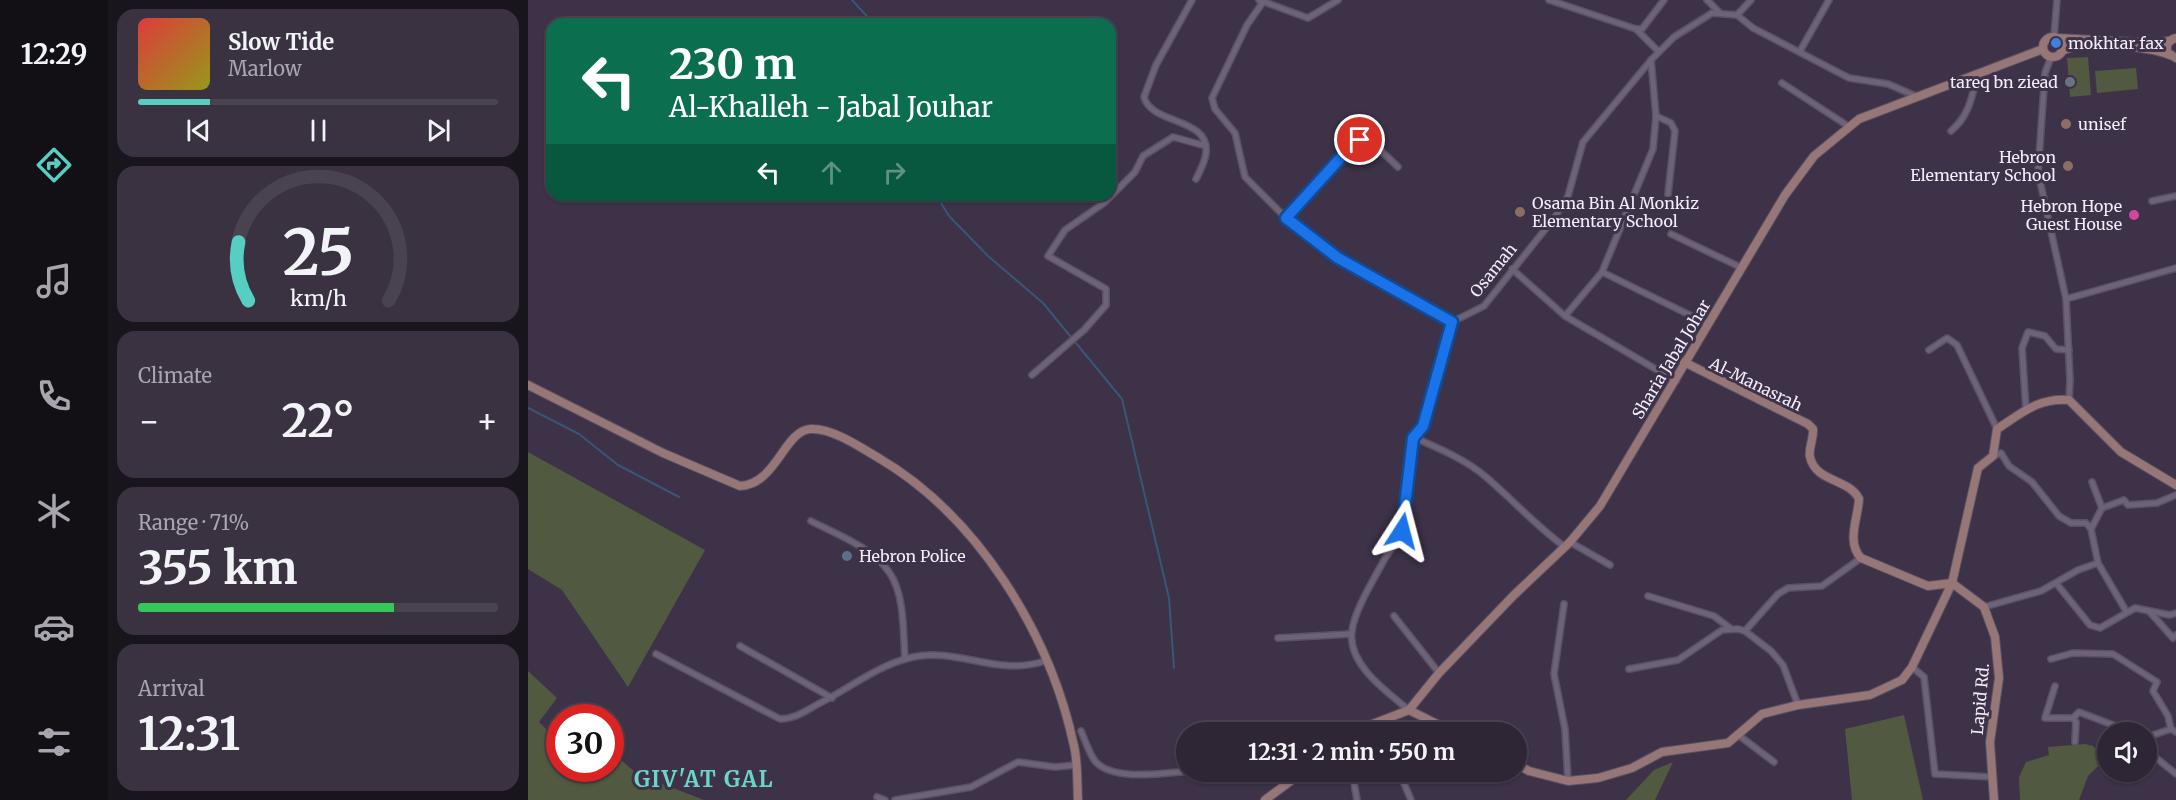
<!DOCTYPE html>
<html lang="en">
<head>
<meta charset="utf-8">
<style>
  :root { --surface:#2e2635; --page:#3a3241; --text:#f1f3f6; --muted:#a7a5ad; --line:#494350; --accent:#57cec2 }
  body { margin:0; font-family:Merriweather,serif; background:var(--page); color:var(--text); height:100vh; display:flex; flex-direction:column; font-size:22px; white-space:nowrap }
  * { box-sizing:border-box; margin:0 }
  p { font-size:20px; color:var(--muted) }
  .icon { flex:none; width:33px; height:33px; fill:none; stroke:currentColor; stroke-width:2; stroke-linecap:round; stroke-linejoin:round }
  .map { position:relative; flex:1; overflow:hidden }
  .sheet { display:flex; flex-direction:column; gap:9px; padding:9px; background:#19151d; width:420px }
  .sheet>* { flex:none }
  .hud { position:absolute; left:18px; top:18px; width:570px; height:183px; border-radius:18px; box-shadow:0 2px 4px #0004,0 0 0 2px var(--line); background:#0b6e4f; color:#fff; overflow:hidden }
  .fabs { position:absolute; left:1569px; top:722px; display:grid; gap:12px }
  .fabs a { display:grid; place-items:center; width:60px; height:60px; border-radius:50%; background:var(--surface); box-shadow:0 2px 4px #0004,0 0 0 2px var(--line); font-size:30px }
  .speed { position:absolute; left:18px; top:704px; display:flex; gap:12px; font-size:30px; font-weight:700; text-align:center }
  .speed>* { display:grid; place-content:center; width:78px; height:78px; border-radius:50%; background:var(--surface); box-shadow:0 2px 4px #0004,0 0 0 2px var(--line); line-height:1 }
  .speed .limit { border:9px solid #d22; background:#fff; color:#111 }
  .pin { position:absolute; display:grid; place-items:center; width:51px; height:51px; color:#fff; margin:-26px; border:3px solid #fff; border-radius:50%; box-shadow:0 2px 6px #0007 }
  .me { position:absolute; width:66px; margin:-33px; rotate:9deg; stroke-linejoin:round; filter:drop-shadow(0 0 4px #0008) }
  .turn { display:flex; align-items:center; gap:21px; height:126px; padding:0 24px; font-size:27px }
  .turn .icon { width:78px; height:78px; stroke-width:2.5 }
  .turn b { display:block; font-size:42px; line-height:51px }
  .lanes { display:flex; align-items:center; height:57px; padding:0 24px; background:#0003; justify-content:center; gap:30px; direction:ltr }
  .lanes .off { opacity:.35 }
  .big { font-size:45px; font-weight:700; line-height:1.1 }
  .sheet .tile { flex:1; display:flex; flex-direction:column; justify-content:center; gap:9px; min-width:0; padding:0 21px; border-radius:18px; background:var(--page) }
  .sheet .dial { align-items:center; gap:0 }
  .dial svg { height:156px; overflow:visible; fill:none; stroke:var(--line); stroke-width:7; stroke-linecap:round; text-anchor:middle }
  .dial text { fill:var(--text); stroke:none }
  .song { display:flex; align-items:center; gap:18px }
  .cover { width:72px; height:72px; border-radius:9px; background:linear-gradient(135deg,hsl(0 70% 55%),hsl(60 70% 35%)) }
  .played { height:6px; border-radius:3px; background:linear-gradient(90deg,var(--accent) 20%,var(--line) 20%) }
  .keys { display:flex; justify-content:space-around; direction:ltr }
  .heat { display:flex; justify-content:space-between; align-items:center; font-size:33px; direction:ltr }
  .charge { height:9px; border-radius:4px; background:linear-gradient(90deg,#34c759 71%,var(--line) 0) }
  .trip { position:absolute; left:648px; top:722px; width:351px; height:60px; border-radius:30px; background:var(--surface); box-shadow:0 2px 4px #0004,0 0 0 2px var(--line); font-weight:700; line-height:60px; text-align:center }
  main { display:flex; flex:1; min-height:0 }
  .dock { display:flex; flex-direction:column; width:108px; justify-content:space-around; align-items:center; background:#120f15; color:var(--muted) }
  .dock .icon { width:42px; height:42px }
  .dock .active { color:var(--accent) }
  .dock b { font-size:27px; color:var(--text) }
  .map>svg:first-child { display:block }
  .green { fill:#525941 }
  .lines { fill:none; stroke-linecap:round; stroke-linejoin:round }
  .stream { stroke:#385676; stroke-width:2 }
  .street-casing { stroke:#5a5162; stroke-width:8 }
  .secondary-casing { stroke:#5a5162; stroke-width:10 }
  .street { stroke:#6e6279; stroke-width:5 }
  .secondary { stroke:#977677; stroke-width:8 }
  .route-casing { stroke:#114b97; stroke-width:15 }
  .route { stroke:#1a73e8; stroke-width:10 }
  .shop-dot { fill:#3f7fe0; stroke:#3d3247; stroke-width:2 }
  .worship-dot { fill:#6b7280; stroke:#3d3247; stroke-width:2 }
  .education-dot { fill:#8d6e63; stroke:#3d3247; stroke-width:2 }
  .hotel-dot { fill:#d1479c; stroke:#3d3247; stroke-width:2 }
  .service-dot { fill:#5c6f8a; stroke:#3d3247; stroke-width:2 }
  .labels { text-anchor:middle; stroke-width:6; stroke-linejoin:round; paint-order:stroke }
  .poi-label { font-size:16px; fill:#f3edfa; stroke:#3d3247; text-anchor:start }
  .street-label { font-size:16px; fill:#f3edfa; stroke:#3d3247 }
  .district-label { font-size:22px; font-weight:bold; letter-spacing:1.5px; fill:#6bd5c9; stroke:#3d3247 }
</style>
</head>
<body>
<main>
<nav class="dock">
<b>12:29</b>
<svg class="icon active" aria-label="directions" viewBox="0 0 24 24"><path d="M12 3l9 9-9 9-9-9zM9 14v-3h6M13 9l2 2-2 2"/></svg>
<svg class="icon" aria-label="music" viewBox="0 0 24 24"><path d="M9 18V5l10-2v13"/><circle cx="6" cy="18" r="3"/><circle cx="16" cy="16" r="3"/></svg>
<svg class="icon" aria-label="phone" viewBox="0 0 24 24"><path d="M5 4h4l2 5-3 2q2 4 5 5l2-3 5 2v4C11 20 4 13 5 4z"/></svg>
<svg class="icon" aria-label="climate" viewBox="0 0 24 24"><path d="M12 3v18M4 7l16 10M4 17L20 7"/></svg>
<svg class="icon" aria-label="car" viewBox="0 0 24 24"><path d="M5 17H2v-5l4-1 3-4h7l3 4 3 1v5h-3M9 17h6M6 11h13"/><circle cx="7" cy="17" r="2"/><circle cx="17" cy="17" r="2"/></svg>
<svg class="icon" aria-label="filters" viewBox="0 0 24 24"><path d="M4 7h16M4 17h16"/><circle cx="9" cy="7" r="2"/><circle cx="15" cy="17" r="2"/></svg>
</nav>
<section class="sheet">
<div class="tile">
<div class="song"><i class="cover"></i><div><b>Slow Tide</b><p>Marlow</p></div></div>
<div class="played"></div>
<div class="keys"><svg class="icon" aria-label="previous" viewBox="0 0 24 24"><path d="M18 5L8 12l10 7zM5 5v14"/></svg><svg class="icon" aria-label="pause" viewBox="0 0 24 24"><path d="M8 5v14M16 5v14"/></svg><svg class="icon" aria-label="next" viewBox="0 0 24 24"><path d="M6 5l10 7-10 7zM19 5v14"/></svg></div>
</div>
<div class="tile dial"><svg viewBox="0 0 100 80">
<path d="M14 69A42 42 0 1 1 86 69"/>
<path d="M14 69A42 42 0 0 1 9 39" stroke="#57cec2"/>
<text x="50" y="56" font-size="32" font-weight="700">25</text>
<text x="50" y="72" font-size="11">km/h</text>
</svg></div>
<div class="tile"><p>Climate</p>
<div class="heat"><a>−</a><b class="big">22°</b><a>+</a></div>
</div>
<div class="tile"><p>Range · 71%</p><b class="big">355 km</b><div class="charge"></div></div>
<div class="tile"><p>Arrival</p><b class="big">12:31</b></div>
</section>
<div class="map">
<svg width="1648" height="800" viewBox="0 0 1648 800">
  <rect width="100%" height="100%" fill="#3d3247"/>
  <g class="green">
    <polygon points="1560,57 1563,95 1542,97 1539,58"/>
    <polygon points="1608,68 1610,89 1569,93 1567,71"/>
    <polygon points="0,452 177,550 100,687 34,590 0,569"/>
    <polygon points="0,671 29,698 11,722 31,742 32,768 82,768 83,751 109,774 176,800 0,800"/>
    <polygon points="1376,715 1395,800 1324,800 1317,729"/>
    <polygon points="1557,744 1565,746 1579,759 1579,767 1570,766 1560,776 1551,800 1492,800 1491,777 1498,762 1521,755 1520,747"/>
    <polygon points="1145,762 1127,800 1098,800 1126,770"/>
  </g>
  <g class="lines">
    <g class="stream">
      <polyline points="324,0 346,24"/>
      <polyline points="408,195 421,216 460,256 515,303 594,399 641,598 646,668"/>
      <polyline points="0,408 51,434 90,465 151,497"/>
    </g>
    <defs>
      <g id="street">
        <path d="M664 0 628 65 616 97C623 125 682 117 678 153 677 162 672 171 668 179"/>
        <polyline points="731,0 780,18 810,0"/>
        <polyline points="1021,0 1108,29 1131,52"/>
        <polyline points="1179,0 1191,12"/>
        <polyline points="735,2 719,25 684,98 687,109 707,133 717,177 758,218 810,258 924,322"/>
        <polyline points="1209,15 1225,28 1321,78 1360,84 1390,97"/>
        <polyline points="1108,29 1114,29 1136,0"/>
        <polyline points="1526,37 1529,0"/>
        <polyline points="1272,51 1301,0"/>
        <polyline points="1523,57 1517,73 1510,172 1538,299 1542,380 1541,400"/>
        <polyline points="1254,83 1320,126"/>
        <polyline points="1128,116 1143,123 1147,131 1140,194"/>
        <path d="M1423 131C1441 116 1444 97 1449 76"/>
        <polyline points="1624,201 1648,196"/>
        <polyline points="758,218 830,140 844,142 870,167"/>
        <polyline points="1143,234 1214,268"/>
        <polyline points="984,269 1037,316 1148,381"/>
        <polyline points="1074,272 1180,324"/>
        <polyline points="1538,299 1648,268"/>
        <polyline points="1037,316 1074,272 1125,149 1128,116 1123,60"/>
        <polyline points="1401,350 1419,338 1429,345 1469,429"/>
        <polyline points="504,375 556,330 578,305 578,289 520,256 537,230 576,203 607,172 615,156 645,137 678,146"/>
        <polyline points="1498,410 1494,348 1500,332 1517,336 1528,349 1541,350"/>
        <path d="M885 437C910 448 937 459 958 477 985 500 1008 526 1037 547"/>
        <polyline points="1465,456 1473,453 1481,466 1504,482 1531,516 1543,523 1558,523 1563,529 1570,563 1598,611"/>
        <polyline points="1564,482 1574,508"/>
        <path d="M283 521C308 534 345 548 361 572 377 594 375 633 377 659"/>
        <polyline points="1563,529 1574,508 1596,500 1600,505 1629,503 1648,495"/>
        <polyline points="1042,542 1082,565"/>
        <polyline points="1528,583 1562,625 1572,628 1607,608 1642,615 1648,613"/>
        <polyline points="1120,596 1186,616 1202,628"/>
        <polyline points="1036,604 1026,674 1037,729 1040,781"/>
        <polyline points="1456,607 1513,591 1550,570 1570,563"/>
        <polyline points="1621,611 1645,638 1648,635"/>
        <polyline points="866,616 911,673"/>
        <polyline points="1217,631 1250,594 1260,588 1294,586 1333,558"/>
        <polyline points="750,638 823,634"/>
        <polyline points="212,646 304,698"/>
        <path d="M128 654 252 719C268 719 280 709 294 702 323 687 352 664 385 657 431 647 467 677 517 661"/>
        <polyline points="1523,659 1545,653 1585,654 1629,682 1625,691 1640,716 1643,729"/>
        <polyline points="1384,667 1396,677 1407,774 1465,777"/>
        <polyline points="1101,669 1150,660 1194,630 1210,629 1217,631 1243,651 1255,665 1270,705"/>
        <polyline points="1527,686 1517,718 1545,718 1551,712 1603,732"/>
        <path d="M881 710C859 692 819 664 824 631 826 612 844 582 854 564 859 553 868 545 873 533 882 510 884 463 885 437L895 426 924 322 956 306 1027 217 1040 196 1055 142 1123 60 1146 37 1184 13 1209 15 1223 0"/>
        <polyline points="1545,718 1548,722 1547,742"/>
        <polyline points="855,721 858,732"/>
        <path d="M553 731C557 740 561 753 567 761 584 782 638 773 662 771"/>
        <polyline points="1618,733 1622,736 1627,757 1648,774"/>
        <polyline points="1209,734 1246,762"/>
        <polyline points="1622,736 1643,729 1648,732"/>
        <polyline points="824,771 829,800"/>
        <polyline points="871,771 883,800"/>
        <polyline points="349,797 357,800"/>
        <polyline points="367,800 443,787 490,762 527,767 548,765"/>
      </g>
      <g id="secondary">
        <circle cx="1525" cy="47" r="10"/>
        <polyline points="1529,38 1624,43 1641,41"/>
        <path d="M1648 38C1640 40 1637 46 1640 53L1648 58"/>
        <path d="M1533 52C1551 39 1621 47 1642 55"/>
        <path d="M1156 362 1280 424 1285 429C1286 439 1280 448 1282 457 1288 483 1321 478 1331 499 1330 518 1318 542 1333 558L1400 586 1424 583"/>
        <path d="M0 385 135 453 212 486C249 484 256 430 283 429 304 428 332 447 349 457 449 515 522 633 546 746 550 763 549 782 550 800"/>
        <polyline points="1424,583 1456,607 1467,637 1471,678 1462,742 1466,800"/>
        <polyline points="881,710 925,732"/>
        <polyline points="824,732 881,710 911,673 986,595 1042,542 1072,506 1257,195 1286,156 1331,119 1515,49"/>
        <path d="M988 764 1001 771 1040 781 1070 778 1104 768 1134 752 1200 743 1234 714 1270 705 1342 695 1374 680 1384 667 1424 583 1450 468 1465 456 1469 429C1494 413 1509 398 1541 400L1593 452 1648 485"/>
        <polyline points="737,800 768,777 773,771"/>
      </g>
    </defs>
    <use href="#street" class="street-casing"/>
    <use href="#secondary" class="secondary-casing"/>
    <use href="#street" class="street"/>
    <use href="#secondary" class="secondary"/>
  </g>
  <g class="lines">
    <defs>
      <polyline id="route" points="832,140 826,143 758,218 810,258 924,322 895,426 885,438 874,531"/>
    </defs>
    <use href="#route" class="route-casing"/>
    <use href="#route" class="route"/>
  </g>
  <circle class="shop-dot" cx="1528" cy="43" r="6"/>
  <circle class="worship-dot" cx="1542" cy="82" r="6"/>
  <g class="education-dot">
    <circle cx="1538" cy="124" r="6"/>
    <circle cx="1540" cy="166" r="6"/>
    <circle cx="992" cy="212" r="6"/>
  </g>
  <circle class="hotel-dot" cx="1606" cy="215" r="6"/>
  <circle class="service-dot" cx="319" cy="556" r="6"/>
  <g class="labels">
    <g class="poi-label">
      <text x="1540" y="49">mokhtar fax</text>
      <text x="1530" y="88" text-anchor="end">tareq bn ziead</text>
      <text x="1550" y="130">unisef</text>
      <text x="1528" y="163" text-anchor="end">Hebron<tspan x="1528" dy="18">Elementary School</tspan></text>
      <text x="1004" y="209">Osama Bin Al Monkiz<tspan x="1004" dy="18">Elementary School</tspan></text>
      <text x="1594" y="212" text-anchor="end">Hebron Hope<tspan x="1594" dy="18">Guest House</tspan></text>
      <text x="331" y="562">Hebron Police</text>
    </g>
    <g class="street-label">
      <text transform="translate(965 270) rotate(-51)" y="6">Osamah</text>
      <text transform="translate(1143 359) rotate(-59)" y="6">Sharia Jabal Johar</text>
      <text transform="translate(1228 384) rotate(26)" y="6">Al-Manasrah</text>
      <text transform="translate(1452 699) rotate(-85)" y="6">Lapid Rd.</text>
    </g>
    <g class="district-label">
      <text x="176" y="787">GIV'AT GAL</text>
    </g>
  </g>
</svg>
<div class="fabs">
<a><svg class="icon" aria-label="sound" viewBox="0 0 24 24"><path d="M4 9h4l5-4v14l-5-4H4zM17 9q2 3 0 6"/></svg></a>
</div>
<div class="speed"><div class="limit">30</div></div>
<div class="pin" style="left:832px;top:140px;background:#d93025"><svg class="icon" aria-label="arrive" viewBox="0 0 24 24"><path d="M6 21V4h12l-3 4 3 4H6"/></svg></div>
<svg class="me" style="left:874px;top:531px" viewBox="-20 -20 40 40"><path d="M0-17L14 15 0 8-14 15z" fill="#1a73e8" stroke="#fff" stroke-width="4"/></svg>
<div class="trip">12:31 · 2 min · 550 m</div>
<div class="hud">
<div class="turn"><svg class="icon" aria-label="left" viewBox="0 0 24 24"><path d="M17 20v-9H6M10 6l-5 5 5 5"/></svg><div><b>230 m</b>Al-Khalleh - Jabal Jouhar</div></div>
<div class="lanes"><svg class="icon" aria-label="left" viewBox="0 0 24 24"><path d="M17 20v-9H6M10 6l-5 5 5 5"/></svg><svg class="icon off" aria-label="ahead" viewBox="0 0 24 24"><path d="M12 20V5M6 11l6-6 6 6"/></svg><svg class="icon off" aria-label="right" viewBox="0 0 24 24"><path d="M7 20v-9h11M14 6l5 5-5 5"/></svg></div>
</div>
</div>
</main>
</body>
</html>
